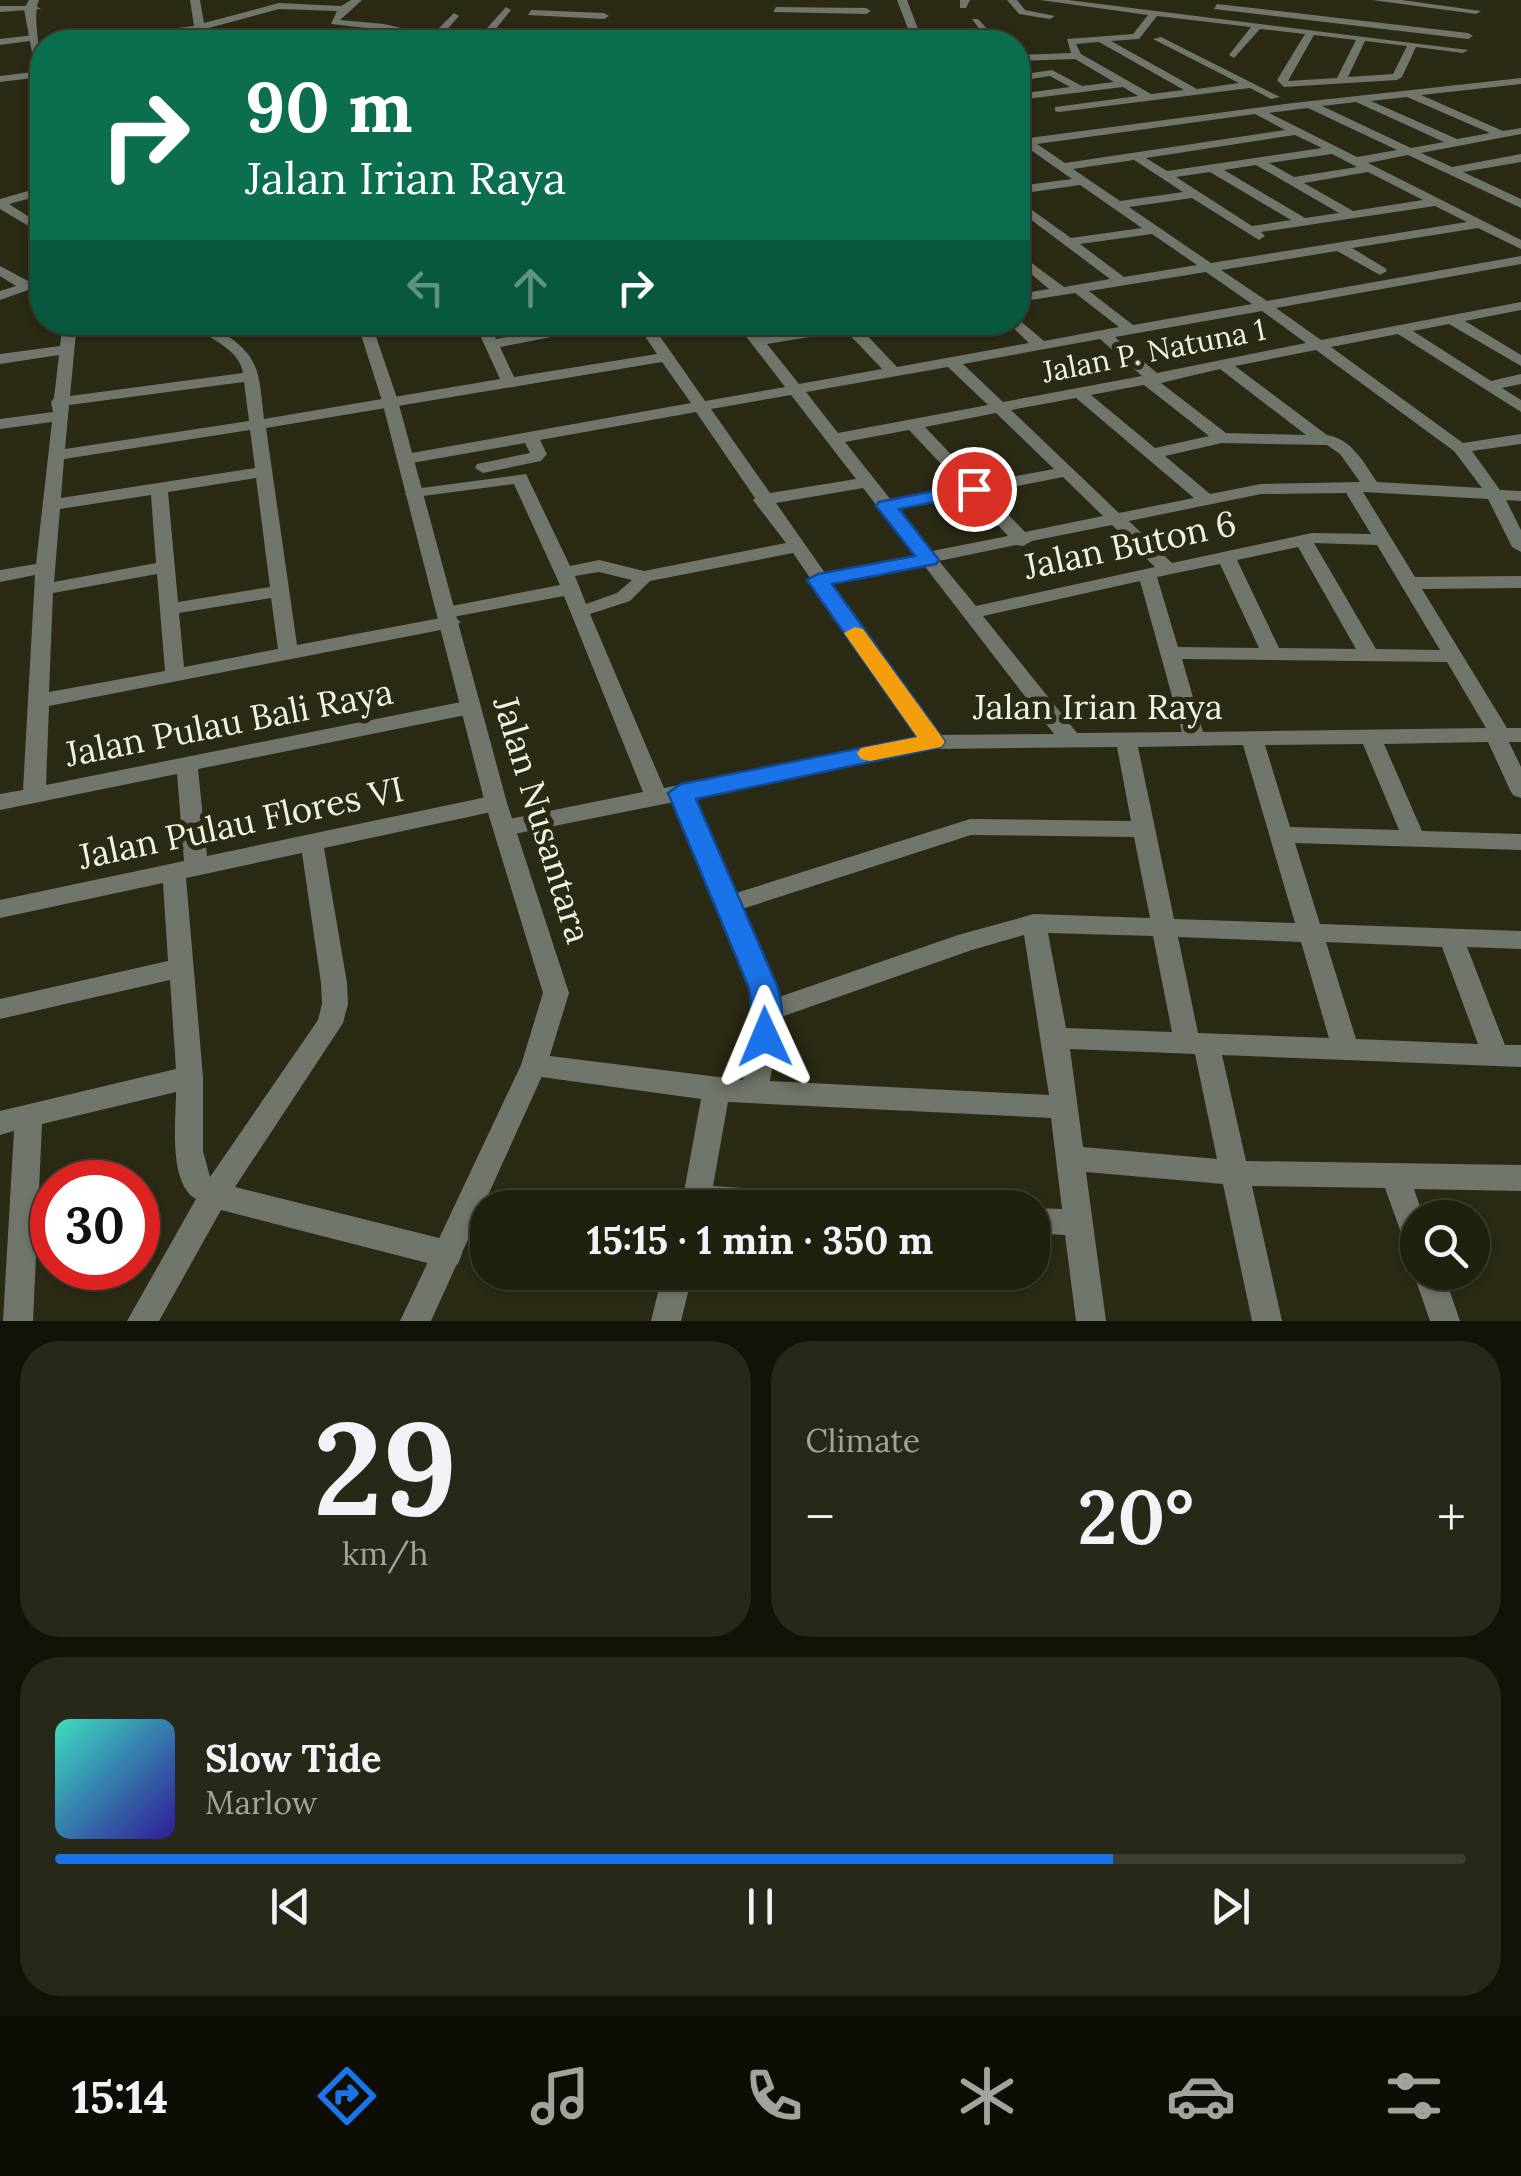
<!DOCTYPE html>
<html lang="en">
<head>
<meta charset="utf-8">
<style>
  :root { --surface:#20200f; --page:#282818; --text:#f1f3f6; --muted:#a2a39e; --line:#3d3e2f; --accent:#1a73e8 }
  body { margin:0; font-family:Lora,serif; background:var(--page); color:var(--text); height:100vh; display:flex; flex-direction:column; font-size:38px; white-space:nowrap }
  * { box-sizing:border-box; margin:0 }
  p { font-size:32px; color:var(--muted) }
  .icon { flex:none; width:55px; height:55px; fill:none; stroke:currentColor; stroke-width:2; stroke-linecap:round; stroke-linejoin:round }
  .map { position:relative; height:1321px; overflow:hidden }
  .drawer { display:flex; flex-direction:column; gap:20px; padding:20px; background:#121208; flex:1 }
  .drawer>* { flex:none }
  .banner { position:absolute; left:30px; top:30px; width:1000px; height:305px; border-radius:40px; box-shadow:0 2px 8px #0004,0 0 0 2px var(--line); background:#0b6e4f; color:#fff; overflow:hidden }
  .controls { position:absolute; left:1400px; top:1200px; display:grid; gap:20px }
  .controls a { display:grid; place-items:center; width:90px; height:90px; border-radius:50%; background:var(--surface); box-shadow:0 2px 8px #0004,0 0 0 2px var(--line); font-size:50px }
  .speed { position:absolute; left:30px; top:1160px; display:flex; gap:20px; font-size:50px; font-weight:700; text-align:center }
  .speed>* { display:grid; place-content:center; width:130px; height:130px; border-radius:50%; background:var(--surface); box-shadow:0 2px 8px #0004,0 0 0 2px var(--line); line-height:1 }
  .speed .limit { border:15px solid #d22; background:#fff; color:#111 }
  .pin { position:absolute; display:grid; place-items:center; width:85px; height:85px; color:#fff; margin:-42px; border:5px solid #fff; border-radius:50%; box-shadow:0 2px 10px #0007 }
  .me { position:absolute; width:110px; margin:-55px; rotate:359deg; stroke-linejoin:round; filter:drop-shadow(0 0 8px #0008) }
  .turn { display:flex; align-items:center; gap:35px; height:210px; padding:0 50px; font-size:45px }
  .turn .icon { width:130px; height:130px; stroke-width:2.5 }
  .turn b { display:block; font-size:70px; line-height:85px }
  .lanes { display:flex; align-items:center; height:95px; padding:0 50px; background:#0003; justify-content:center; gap:50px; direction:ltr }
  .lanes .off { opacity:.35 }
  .big { font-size:75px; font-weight:700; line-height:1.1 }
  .drawer .widget { flex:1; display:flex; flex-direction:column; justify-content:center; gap:15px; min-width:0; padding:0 35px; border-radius:40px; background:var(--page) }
  .drawer .dial { align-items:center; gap:0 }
  .dial b { font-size:130px; line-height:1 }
  .song { display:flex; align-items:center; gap:30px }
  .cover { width:120px; height:120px; border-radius:15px; background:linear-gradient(135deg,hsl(170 70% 55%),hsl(250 70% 35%)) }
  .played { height:10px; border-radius:5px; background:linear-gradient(90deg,var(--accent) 75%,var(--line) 75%) }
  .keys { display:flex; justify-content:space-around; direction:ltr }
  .heat { display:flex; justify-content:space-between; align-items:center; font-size:55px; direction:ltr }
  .drawer .tiles { flex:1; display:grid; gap:20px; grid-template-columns:1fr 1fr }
  .widget:last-child { grid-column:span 2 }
  .trip { position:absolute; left:470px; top:1190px; width:580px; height:100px; border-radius:40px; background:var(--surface); box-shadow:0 2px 8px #0004,0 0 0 2px var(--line); font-weight:700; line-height:100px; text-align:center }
  .tabs { display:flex; height:160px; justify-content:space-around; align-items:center; background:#0d0d06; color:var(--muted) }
  .tabs .icon { width:70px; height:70px }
  .tabs .current { color:var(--accent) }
  .tabs b { font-size:45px; color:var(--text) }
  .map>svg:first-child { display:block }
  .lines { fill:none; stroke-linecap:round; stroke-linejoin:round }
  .minor { fill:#70766b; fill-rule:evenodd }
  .tertiary { fill:#70766b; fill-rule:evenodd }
  .route { fill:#1a73e8; stroke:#114b97; stroke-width:2.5 }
  .slow { fill:#f59e0b }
  .labels { text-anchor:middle; stroke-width:10; stroke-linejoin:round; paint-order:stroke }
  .far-street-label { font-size:30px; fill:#f2f2e4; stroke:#2b2a14 }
  .street-label { font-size:35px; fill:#f2f2e4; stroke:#2b2a14 }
</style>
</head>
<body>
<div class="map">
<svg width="1521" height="1321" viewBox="0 0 1521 1321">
  <rect width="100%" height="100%" fill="#2b2a14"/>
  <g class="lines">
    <g class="minor">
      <path d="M190 0H200L204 23 279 3 341 6 351 0H362L340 20 384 24 432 35 454 13 459 16 442 35 480 36 506 7 511 10 490 36H824L891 42 434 41 384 30 331 24 337 11 279 9 205 29 238 42C221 42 208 33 192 32 148 30 104 45 60 42L194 26Z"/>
      <polygon points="897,0 907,0 923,42 913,42"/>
      <polygon points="960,0 970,0 966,8 960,8"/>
      <polygon points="1007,0 1017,0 1025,10 1055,16 1050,19 1019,14"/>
      <path d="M1040 0H1068L1468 50 1463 53 1416 47 1402 77 1397 80 1284 87 1277 80 1305 34 1260 29 1234 58 1229 55 1251 27 1157 16 1139 39 1111 41 1197 89 1239 83 1153 39 1161 37 1280 97 1271 99 1250 88 1059 112 1055 111V107L1138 96 1123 87 1018 100V94L1070 87 1050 76 1018 81V75L1052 70 1082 86 1114 82 1075 59 1018 61V55L1071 53 1067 39 1133 34 1148 15ZM1314 35 1356 40 1337 78 1288 81ZM1365 41 1407 46 1393 74 1348 77ZM1099 42 1184 90 1151 94 1081 54 1076 44Z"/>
      <polygon points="1372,0 1402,0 1481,11 1476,14"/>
      <polygon points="1217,4 1468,33 1473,36 1468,39 1214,9"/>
      <polygon points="0,6 36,6 41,9 0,12"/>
      <polygon points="776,7 866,8 871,11 866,14 773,12"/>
      <polygon points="531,10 604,13 609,16 604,19 528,15"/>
      <polygon points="972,19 978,19 999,42 989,42"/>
      <polygon points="376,30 379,35 348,42 333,42"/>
      <polygon points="34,35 37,40 0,45 0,39"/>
      <polygon points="41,71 42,77 0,82 0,76"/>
      <path d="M1521 78V84L1421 95 1503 131 1521 128V134L1421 153 1452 167 1521 154V162L1463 172 1521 199V208L1408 155 1368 163 1521 240V249L1478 228 1352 248 1385 268 1387 271 1380 275 1337 251 1221 270 1267 301 1521 256V264L1276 308 1321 340 1521 302V310L1465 321 1521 355V366L1449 324 1413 331 1491 381 1521 374V384L1502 388 1521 400V412L1398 334 1331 347 1463 443 1521 434V444L1472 451 1500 490 1521 491V501L1506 500 1521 530V552L1512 547 1488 499 1363 492 1415 577 1521 576V588L1422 589 1507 728H1521V742H1509L1521 767V798L1513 795 1510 790 1488 742 1384 744 1422 831 1521 834V850L1295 843 1320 924 1521 931V949L1467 947 1505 1045H1521V1067L1222 1055 1246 1161 1521 1165V1191L1414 1189 1424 1218H1418V1255L1408 1252 1385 1188 1252 1186 1282 1321H1252L1223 1184 1086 1172 1106 1321H1076L1065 1235 1032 1233 1030 1208 1062 1209 1051 1118 728 1102 713 1186 844 1195 854 1199 858 1208H681L701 1099 534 1076 525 1073 521 1065 525 1057 534 1054 743 1080 756 1011 751 988 674 802 504 836 496 834 493 828 496 822 504 820 643 792 564 596 453 617 461 622 451 628 49 706 46 785 471 700 481 707 471 714 198 769 207 856 496 795 504 798 507 803 504 808 496 811 324 848 347 983 348 1004 343 1023 235 1187 447 1240 458 1244 462 1254 458 1264 447 1268 221 1210 159 1321H127L196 1199C168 1183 176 1121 176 1092L42 1124 33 1321H3L14 1131 0 1135V1111L176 1069 170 980 0 1019V999L168 961 163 883 0 918V900L184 861 177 774 0 810V794L23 790 35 575 0 582V570L36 564 52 422 0 429V419L53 412 51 402 54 398 59 355 0 364V354L60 346 63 322H77L70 396 243 373C239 347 206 338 188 322 205 322 212 326 226 335 262 358 259 379 264 419L500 379 474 322H488L496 339 592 322H628L500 347 514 377 657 354 635 322H650L705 401 785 387 735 322H750L761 336 839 322H878L860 328 897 367 1029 343 1007 322H1018V319L1044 341 1119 327 1075 293 1018 302V294L1049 289 1018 263V253L1064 287 1110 279 1018 210V200L1071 238 1142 228 1080 185 1018 194V186L1072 179 1018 141V133L1029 138 1293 103ZM1407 97 1490 133 1457 139 1371 101ZM1356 102 1444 142 1411 148 1322 106ZM1308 108 1397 150 1357 157 1269 113ZM1255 114 1285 130 1065 163 1037 144ZM1295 135 1322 148 1167 171 1146 158ZM1332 154 1357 167 1294 177 1269 163ZM1134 160 1183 192 1120 201 1073 169ZM1256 165 1339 213 1305 218 1224 170ZM1210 172 1291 220 1252 226 1176 177ZM1368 172 1423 200 1353 211 1304 183ZM1192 198 1259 240 1265 236 1261 232 1435 206 1467 222 1211 263 1129 207ZM1152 234 1197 265 1124 277 1080 244ZM1206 272 1252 304 1133 325 1089 291ZM1262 311 1306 343 1157 373 1115 337ZM846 331 882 369 799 384 767 344ZM1100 339 1142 376 1003 402 963 364ZM1316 350 1454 451 1482 488 1377 482C1364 463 1352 439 1327 435L1235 366ZM662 362 691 403 406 454 398 459 406 464 525 443 530 453 477 464 475 468 483 473 541 461 547 454 540 440 696 412 755 498 753 500 786 543 644 571 599 560 570 566 526 474 414 489 405 494 408 498 514 484 560 585 441 608 438 612 446 617 297 645 266 428ZM948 367 988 405 838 433 806 392ZM1220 369 1306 435 1226 433 1161 383ZM244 382 249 421 65 449 69 405ZM1143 385H1144L1209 436 1155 448 1091 395ZM791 395 856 479 770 493 711 409ZM1076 398 1194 498 1119 513 1011 410ZM996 413 1054 469 978 483 925 427ZM250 430 255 468 61 498 64 459ZM909 430 962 486 891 500 845 442ZM1222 443 1327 445 1340 454 1360 482 1261 484 1210 494 1165 456ZM1063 477 1103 516 1025 532 986 492ZM256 478 270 587 178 602 168 492ZM863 488 915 555 825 573 776 503ZM1346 493 1371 534 1312 533 1172 563 1129 521 1261 494ZM151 495 156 563 54 582 60 509ZM970 495 1008 536 932 551 898 509ZM1112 525 1155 567 976 606 939 561 1016 545 1023 546 1032 541ZM1314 543 1377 545 1440 650 1376 649ZM1298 547 1356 649 1279 648 1237 560ZM793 553 919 738 664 788 590 614 630 601 650 581ZM923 564 1054 734 939 735 832 583ZM1220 564 1259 648 1178 647 1157 577ZM599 572 632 580 617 593 586 604 575 576ZM157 574 165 671 49 692 53 593ZM1140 581 1182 732 1077 733 983 616ZM271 598 278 649 184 667 179 613ZM1182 659 1447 662 1486 728 1203 732ZM1363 744 1399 830 1290 827 1265 745ZM1243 745 1295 923 1174 919 1138 747ZM1117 747 1131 821 970 819 736 893 694 797 933 749ZM971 835 1134 837 1150 918 1034 914 958 935 779 997 742 909ZM302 853 321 983 322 1004 318 1020 210 1177 203 1151V1077L186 878ZM1048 933 1153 936 1172 1032 1066 1028ZM1024 935 1049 1095 770 1081 781 1017 972 950ZM1178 937 1301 942 1329 1038 1198 1033ZM1326 942 1442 947 1478 1044 1356 1039ZM1070 1049 1195 1054 1217 1159 1083 1147Z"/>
      <polygon points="42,187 42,195 9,204 42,225 42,234 0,209 0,199"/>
      <polygon points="0,266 28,281 42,277 42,285 0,300 0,291 16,286 0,276"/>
      <polygon points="1417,1262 1418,1272 1443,1272 1460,1321 1430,1321 1413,1272"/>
      <polygon points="663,1272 693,1272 681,1321 651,1321"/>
    </g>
    <g class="tertiary">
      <path d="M29 0H39C31 15 43 62 42 83L37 80 24 9Z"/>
      <polygon points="357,322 371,322 398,401 507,803 569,993 547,1065 431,1321 400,1321 521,1065 543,993 485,803 382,401"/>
    </g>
  </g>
  <path class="route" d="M974 483 984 489 981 493 899 509 939 560 936 564 832 584 941 736 945 742 941 747 696 799 778 988C783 1008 785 1027 775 1046L765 1049 754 1046C748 1033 753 1006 749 988L668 793 681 784 917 737 807 580 818 574 915 556 876 506 879 502Z"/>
  <polygon class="slow" points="855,627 863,629 941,736 945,742 941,747 870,761 861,759 857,753 861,748 917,737 844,633"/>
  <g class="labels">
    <g class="far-street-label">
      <text transform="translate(1154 351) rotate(-11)" y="10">Jalan P. Natuna 1</text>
    </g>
    <g class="street-label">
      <text transform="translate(1130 545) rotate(-12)" y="12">Jalan Buton 6</text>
      <text x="1098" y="719">Jalan Irian Raya</text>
      <text transform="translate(229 723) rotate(-11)" y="12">Jalan Pulau Bali Raya</text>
      <text transform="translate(542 820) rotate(73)" y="12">Jalan Nusantara</text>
      <text transform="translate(241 823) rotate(-12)" y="12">Jalan Pulau Flores VI</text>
    </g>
  </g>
</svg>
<div class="controls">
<a><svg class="icon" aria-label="search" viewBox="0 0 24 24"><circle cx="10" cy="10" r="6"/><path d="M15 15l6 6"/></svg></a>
</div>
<div class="speed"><div class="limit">30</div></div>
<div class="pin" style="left:974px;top:489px;background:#d93025"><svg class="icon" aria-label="arrive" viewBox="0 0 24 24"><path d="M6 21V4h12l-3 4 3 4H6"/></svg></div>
<svg class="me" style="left:765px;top:1037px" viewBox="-20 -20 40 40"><path d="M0-17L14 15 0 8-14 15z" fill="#1a73e8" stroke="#fff" stroke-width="4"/></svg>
<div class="trip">15:15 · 1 min · 350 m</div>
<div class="banner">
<div class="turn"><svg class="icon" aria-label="right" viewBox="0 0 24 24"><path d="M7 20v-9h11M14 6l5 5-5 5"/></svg><div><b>90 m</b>Jalan Irian Raya</div></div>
<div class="lanes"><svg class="icon off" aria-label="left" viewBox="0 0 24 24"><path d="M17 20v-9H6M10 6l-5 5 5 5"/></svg><svg class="icon off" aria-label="ahead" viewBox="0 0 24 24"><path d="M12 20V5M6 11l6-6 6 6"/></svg><svg class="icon" aria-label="right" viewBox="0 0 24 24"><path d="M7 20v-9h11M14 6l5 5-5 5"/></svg></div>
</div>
</div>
<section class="drawer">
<div class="tiles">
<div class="widget dial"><b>29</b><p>km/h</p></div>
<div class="widget"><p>Climate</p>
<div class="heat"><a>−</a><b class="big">20°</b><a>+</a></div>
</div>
<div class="widget">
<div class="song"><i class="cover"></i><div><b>Slow Tide</b><p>Marlow</p></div></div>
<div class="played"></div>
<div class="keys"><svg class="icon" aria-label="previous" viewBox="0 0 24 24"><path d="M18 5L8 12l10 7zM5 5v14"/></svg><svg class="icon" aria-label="pause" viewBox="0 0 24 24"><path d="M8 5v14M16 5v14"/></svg><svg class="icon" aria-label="next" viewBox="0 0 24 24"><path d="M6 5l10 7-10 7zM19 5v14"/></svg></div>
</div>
</div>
</section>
<nav class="tabs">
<b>15:14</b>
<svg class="icon current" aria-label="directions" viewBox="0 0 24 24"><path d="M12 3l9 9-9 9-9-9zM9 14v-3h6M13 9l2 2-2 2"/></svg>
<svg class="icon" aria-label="music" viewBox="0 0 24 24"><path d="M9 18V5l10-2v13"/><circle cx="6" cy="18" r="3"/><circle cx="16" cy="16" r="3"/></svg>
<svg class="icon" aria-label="phone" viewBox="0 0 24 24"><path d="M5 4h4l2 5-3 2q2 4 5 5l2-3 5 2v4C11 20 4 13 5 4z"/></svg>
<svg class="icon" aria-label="climate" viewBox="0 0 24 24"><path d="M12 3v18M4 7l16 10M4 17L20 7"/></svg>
<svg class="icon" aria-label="car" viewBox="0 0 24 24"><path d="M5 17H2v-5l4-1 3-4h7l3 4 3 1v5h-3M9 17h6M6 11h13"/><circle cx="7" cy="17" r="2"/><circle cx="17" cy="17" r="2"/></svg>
<svg class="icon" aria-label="filters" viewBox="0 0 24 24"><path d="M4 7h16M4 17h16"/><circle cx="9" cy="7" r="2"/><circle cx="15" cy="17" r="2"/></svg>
</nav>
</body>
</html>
